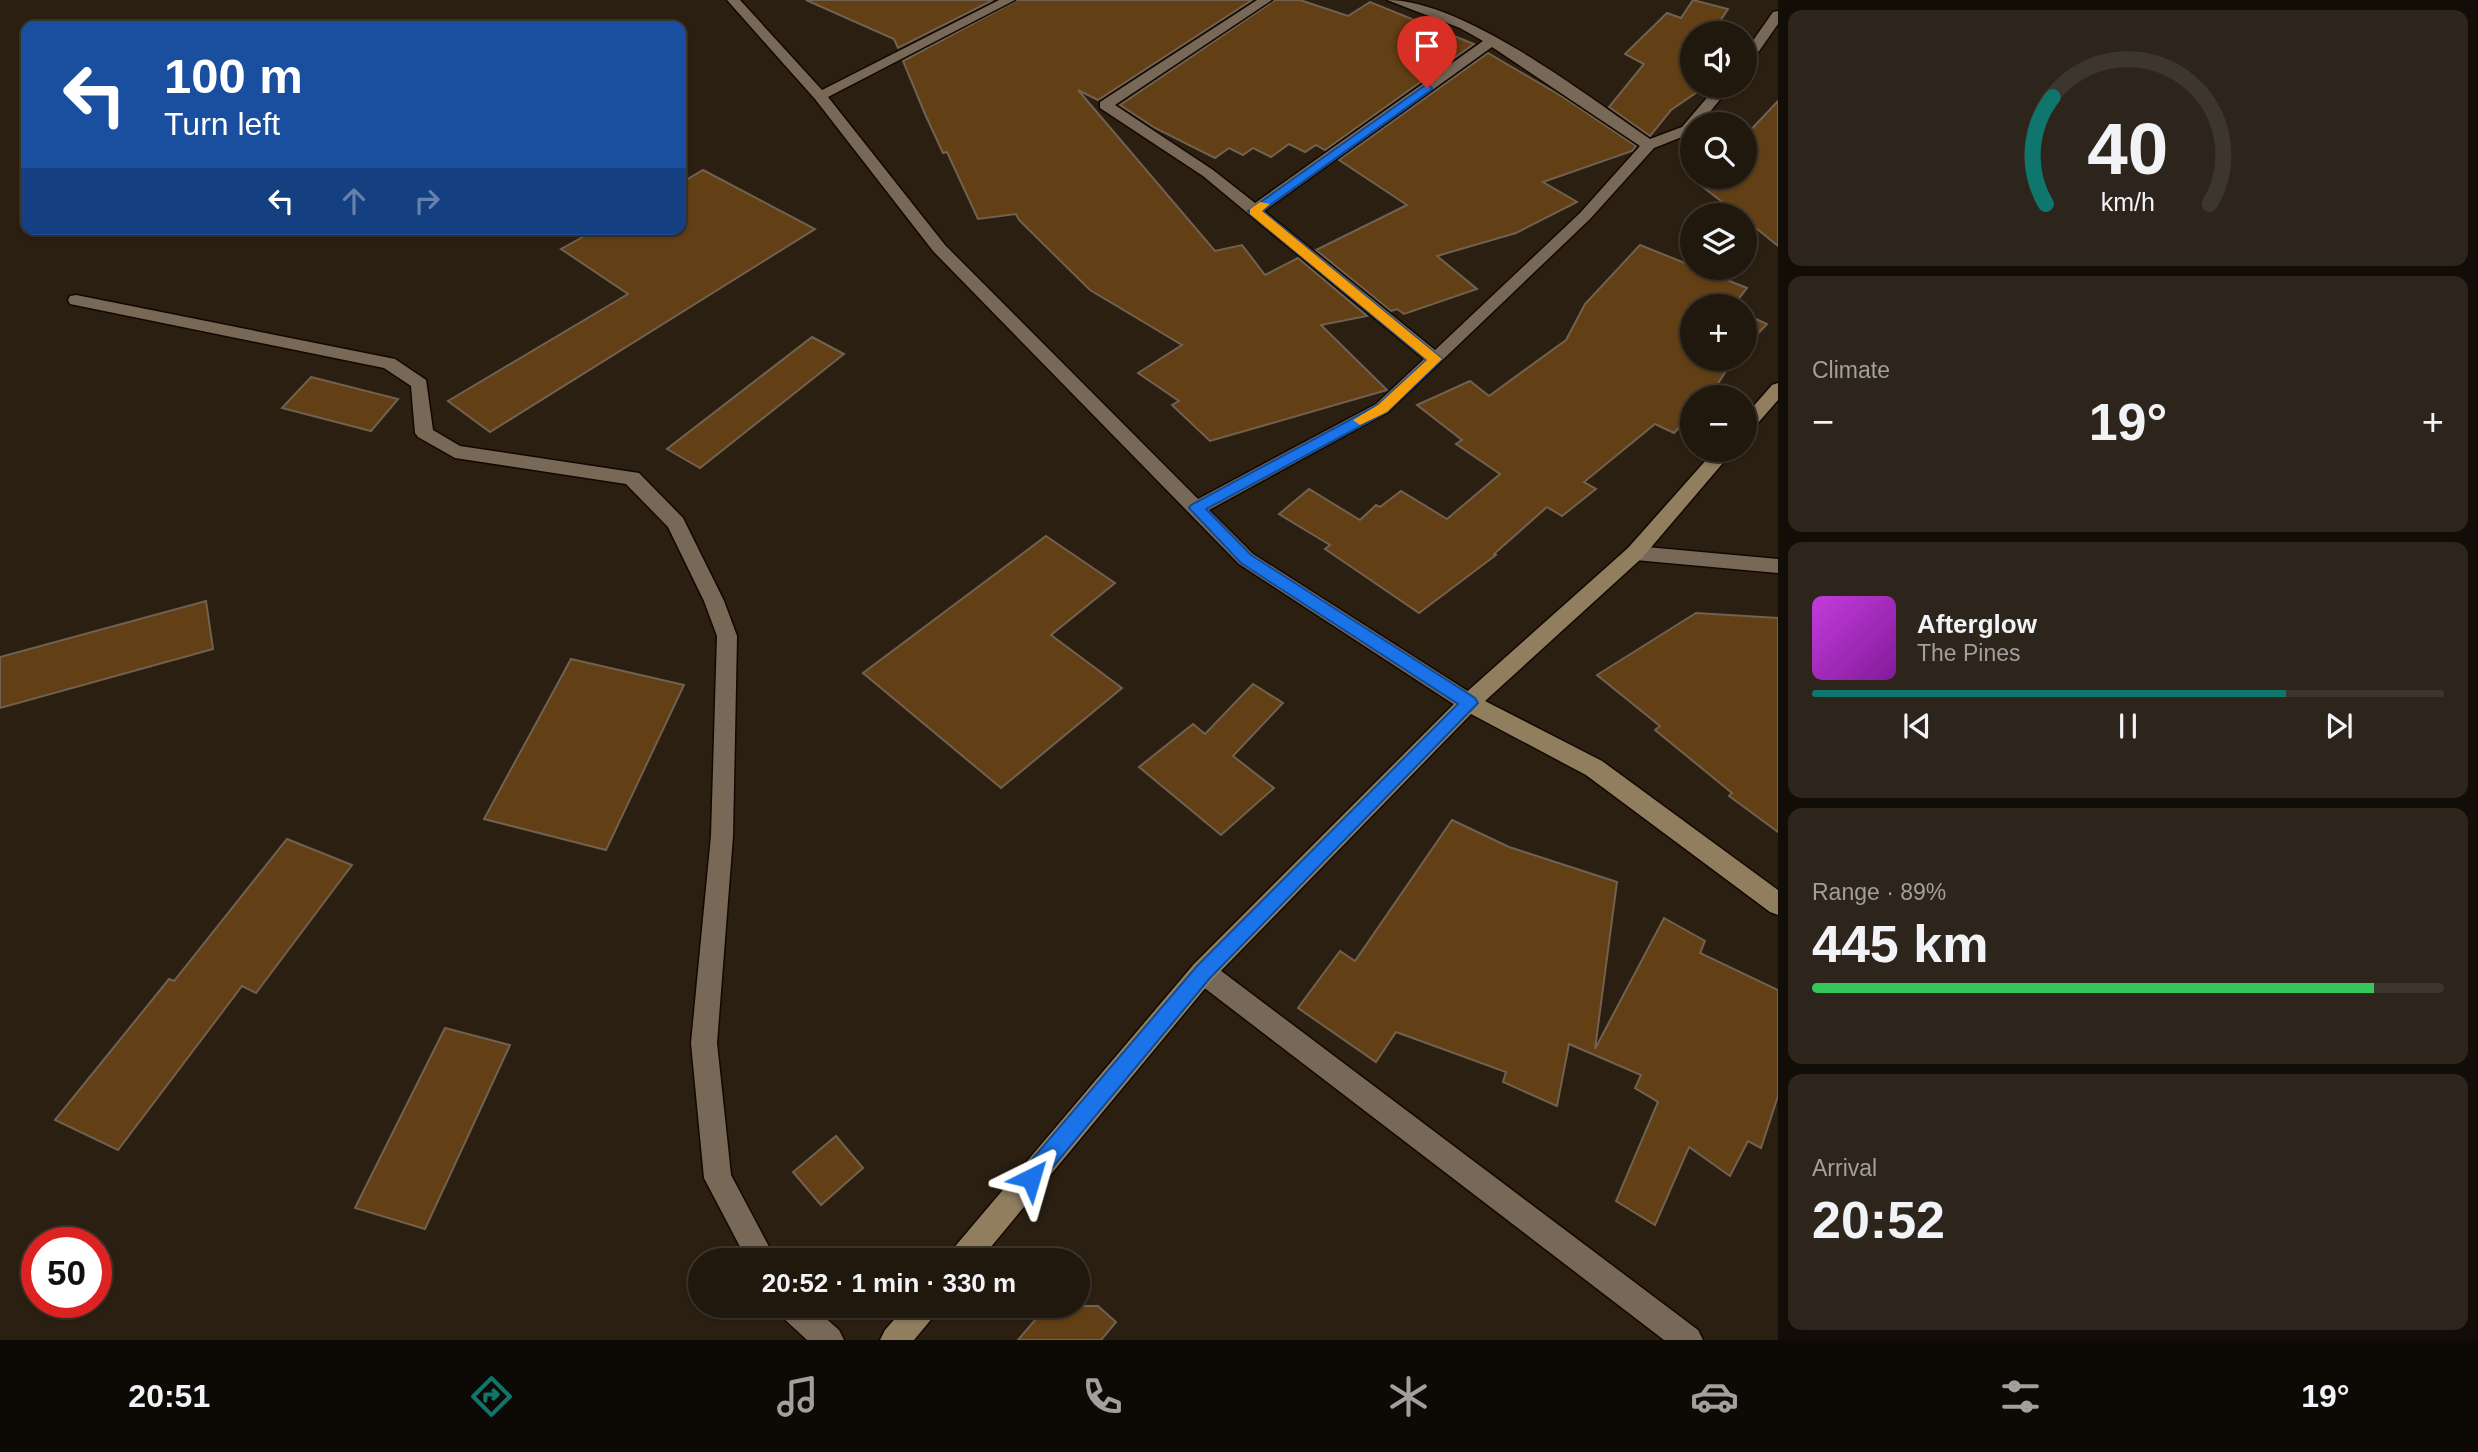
<!DOCTYPE html>
<html lang="en">
<head>
<meta charset="utf-8">
<style>
  :root { --surface:#20170d; --page:#2d241b; --text:#f1f3f6; --muted:#a29f9d; --line:#3d362e; --accent:#0f766e }
  body { margin:0; font-family:Helvetica,sans-serif; background:var(--page); color:var(--text); height:100vh; display:flex; flex-direction:column; font-size:26px; white-space:nowrap }
  * { box-sizing:border-box; margin:0 }
  p { font-size:23px; color:var(--muted) }
  .icon { flex:none; width:38px; height:38px; fill:none; stroke:currentColor; stroke-width:2; stroke-linecap:round; stroke-linejoin:round }
  .map { position:relative; flex:1; overflow:hidden }
  .panel { display:flex; flex-direction:column; gap:10px; padding:10px; background:#120d07; width:700px }
  .panel>* { flex:none }
  .banner { position:absolute; left:21px; top:21px; width:665px; height:214px; border-radius:14px; box-shadow:0 2px 5px #0004,0 0 0 2px var(--line); background:#1a4fa0; color:#fff; overflow:hidden }
  .fabs { position:absolute; left:1680px; top:21px; display:grid; gap:14px }
  .fabs a { display:grid; place-items:center; width:77px; height:77px; border-radius:50%; background:var(--surface); box-shadow:0 2px 5px #0004,0 0 0 2px var(--line); font-size:35px }
  .speed { position:absolute; left:21px; top:1227px; display:flex; gap:14px; font-size:35px; font-weight:700; text-align:center }
  .speed>* { display:grid; place-content:center; width:91px; height:91px; border-radius:50%; background:var(--surface); box-shadow:0 2px 5px #0004,0 0 0 2px var(--line); line-height:1 }
  .speed .limit { border:10px solid #d22; background:#fff; color:#111 }
  .pin { position:absolute; display:grid; place-items:center; width:60px; height:60px; color:#fff; margin:-72px -30px; border-radius:50% 50% 50% 0; rotate:-45deg; box-shadow:0 0 7px #0007 }
  .pin .icon { rotate:45deg }
  .me { position:absolute; width:77px; margin:-38px; rotate:40deg; stroke-linejoin:round; filter:drop-shadow(0 0 5px #0008) }
  .turn { display:flex; align-items:center; gap:24px; height:147px; padding:0 28px; font-size:32px }
  .turn .icon { width:91px; height:91px; stroke-width:2.5 }
  .turn b { display:block; font-size:49px; line-height:60px }
  .lanes { display:flex; align-items:center; height:66px; padding:0 28px; background:#0003; justify-content:center; gap:35px; direction:ltr }
  .lanes .off { opacity:.35 }
  .big { font-size:52px; font-weight:700; line-height:1.1 }
  .panel .widget { flex:1; display:flex; flex-direction:column; justify-content:center; gap:10px; min-width:0; padding:0 24px; border-radius:14px; background:var(--page) }
  .panel .dial { align-items:center; gap:0 }
  .dial svg { height:182px; overflow:visible; fill:none; stroke:var(--line); stroke-width:7; stroke-linecap:round; text-anchor:middle }
  .dial text { fill:var(--text); stroke:none }
  .song { display:flex; align-items:center; gap:21px }
  .cover { width:84px; height:84px; border-radius:10px; background:linear-gradient(135deg,hsl(290 70% 55%),hsl(290 70% 35%)) }
  .played { height:7px; border-radius:4px; background:linear-gradient(90deg,var(--accent) 75%,var(--line) 75%) }
  .keys { display:flex; justify-content:space-around; direction:ltr }
  .heat { display:flex; justify-content:space-between; align-items:center; font-size:38px; direction:ltr }
  .charge { height:10px; border-radius:5px; background:linear-gradient(90deg,#34c759 89%,var(--line) 0) }
  .trip { position:absolute; left:688px; top:1248px; width:402px; height:70px; border-radius:35px; background:var(--surface); box-shadow:0 2px 5px #0004,0 0 0 2px var(--line); font-weight:700; line-height:70px; text-align:center }
  .dock { display:flex; height:112px; justify-content:space-around; align-items:center; background:#0d0905; color:var(--muted) }
  .dock .icon { width:49px; height:49px }
  .dock .current { color:var(--accent) }
  .dock b { font-size:32px; color:var(--text) }
  main { display:flex; flex:1; min-height:0 }
  .map>svg:first-child { display:block }
  .building { fill:#623f14; stroke:#706151; stroke-width:2 }
  .lines { fill:none; stroke-linecap:round; stroke-linejoin:round }
  .street-casing { stroke:#130800; stroke-width:3 }
  .secondary-casing { stroke:#130800; stroke-width:3 }
  .street { fill:#776858; fill-rule:evenodd }
  .secondary { fill:#907e5f; fill-rule:evenodd }
  .route { fill:#1a73e8; stroke:#114b97; stroke-width:2 }
  .slow { fill:#f59e0b }
</style>
</head>
<body>
<main>
<div class="map">
<svg width="1778" height="1340" viewBox="0 0 1778 1340">
  <rect width="100%" height="100%" fill="#2b1f11"/>
  <g class="building">
    <polygon points="806,0 993,0 898,48 894,39"/>
    <polygon points="1017,0 1252,0 1098,100 1078,90 1215,251 1242,245 1265,275 1298,258 1367,316 1321,325 1387,390 1210,441 1172,405 1179,401 1138,373 1182,345 1090,290 1019,220 1016,214 978,219 947,152 943,153 925,114 903,61"/>
    <polygon points="1275,0 1300,0 1348,16 1370,2 1474,44 1325,150 1316,145 1305,152 1289,144 1271,157 1253,148 1243,155 1229,148 1215,158 1155,128 1120,105"/>
    <polygon points="1693,0 1728,9 1712,33 1692,33 1692,86 1706,86 1671,110 1650,136 1609,107 1644,64 1625,54 1667,13 1681,18"/>
    <polygon points="1488,53 1563,97 1636,146 1632,151 1543,182 1577,202 1516,233 1437,256 1477,289 1404,314 1397,309 1391,311 1316,250 1407,205 1339,160"/>
    <polygon points="1778,101 1778,246 1745,219 1745,215 1739,215 1699,184 1706,177 1745,177 1745,136"/>
    <polygon points="703,170 815,229 490,432 448,401 628,294 561,249 597,229 681,229 681,183"/>
    <polygon points="1640,245 1747,288 1733,306 1692,306 1692,359 1734,359 1709,397 1692,397 1692,414 1674,433 1655,424 1584,482 1596,489 1562,516 1547,507 1494,554 1496,555 1419,613 1325,549 1330,545 1279,514 1309,489 1360,520 1376,505 1380,507 1401,491 1447,519 1500,474 1456,444 1462,440 1417,405 1470,381 1489,396 1566,340 1585,304"/>
    <polygon points="1745,314 1767,324 1745,347"/>
    <polygon points="812,337 844,354 700,468 667,449"/>
    <polygon points="311,377 398,399 371,431 282,408"/>
    <polygon points="1046,536 1115,583 1051,635 1122,688 1001,788 863,673"/>
    <polygon points="206,601 213,649 0,708 0,657"/>
    <polygon points="1696,613 1778,618 1778,832 1729,796 1732,793 1655,730 1660,726 1597,675"/>
    <polygon points="571,659 684,685 606,850 484,819"/>
    <polygon points="1253,684 1283,703 1233,756 1274,788 1221,835 1139,767 1193,724 1205,734"/>
    <polygon points="1452,820 1509,847 1617,882 1595,1049 1664,918 1705,941 1700,953 1778,990 1778,1096 1761,1148 1748,1141 1730,1176 1689,1147 1655,1225 1616,1201 1658,1102 1635,1088 1641,1075 1569,1044 1557,1106 1503,1082 1506,1072 1396,1032 1376,1062 1298,1008 1340,951 1355,961"/>
    <polygon points="287,839 352,865 256,993 242,986 118,1150 55,1120 169,979 174,981"/>
    <polygon points="445,1028 510,1045 425,1229 355,1208"/>
    <polygon points="836,1136 863,1168 821,1205 793,1172"/>
    <polygon points="1047,1306 1098,1306 1116,1322 1101,1340 1018,1340"/>
  </g>
  <g class="lines">
    <defs>
      <g id="street">
        <path d="M727 0H740L822 90 999 0H1015L828 97 945 245 1198 499 1376 404 1424 359 1203 176 1100 108V102L1257 0H1272L1115 105 1213 170 1255 203 1483 41 1460 28 1387 0C1464 0 1586 95 1650 139L1682 127 1717 86H1731L1700 124H1692V133L1654 148 1590 219 1388 412 1209 510 1253 554 1477 697 1480 703 1477 709 1469 712 1461 709 1239 564 933 251 815 99ZM1492 47 1640 146 1580 213 1435 350 1264 211Z"/>
        <polygon points="1778,11 1778,24 1750,64 1745,65 1745,52 1773,12"/>
        <polygon points="76,295 395,359 426,380 433,430 460,446 639,473 683,518 724,601 737,636 733,836 717,1043 731,1175 776,1260 747,1260 704,1178 691,1043 711,836 717,636 704,601 668,527 626,484 455,458 418,437 415,433 411,386 384,368 70,304 68,300 70,296"/>
        <polygon points="1635,546 1778,559 1778,573 1635,560 1628,558 1625,553 1628,548"/>
        <polygon points="1203,961 1212,964 1698,1330 1703,1340 1664,1340 1194,980 1191,972 1194,964"/>
        <polygon points="777,1306 812,1306 839,1330 844,1340 807,1340 781,1316"/>
      </g>
      <g id="secondary">
        <polygon points="1778,383 1778,400 1751,431 1745,433 1745,416 1772,385"/>
        <polygon points="1715,450 1734,450 1642,558 1485,701 1602,761 1778,890 1778,915 1770,912 1586,775 1471,714 1212,980 980,1260 948,1260 952,1250 1194,964 1461,697 1628,548"/>
        <polygon points="906,1306 938,1306 934,1316 914,1340 880,1340 885,1330"/>
      </g>
    </defs>
    <use href="#street" class="street-casing"/>
    <use href="#secondary" class="secondary-casing"/>
    <use href="#street" class="street"/>
    <use href="#secondary" class="secondary"/>
  </g>
  <polygon class="route" points="1427,84 1432,88 1431,90 1262,211 1442,359 1387,412 1206,509 1251,555 1475,698 1478,703 1210,978 1038,1185 1031,1188 1023,1185 1020,1178 1023,1170 1197,966 1458,704 1241,563 1189,508 1191,505 1378,405 1427,360 1248,211"/>
  <polygon class="slow" points="1260,202 1270,204 1262,211 1442,359 1387,412 1360,425 1353,420 1378,405 1427,360 1250,214 1250,209"/>
</svg>
<div class="fabs">
<a><svg class="icon" aria-label="sound" viewBox="0 0 24 24"><path d="M4 9h4l5-4v14l-5-4H4zM17 9q2 3 0 6"/></svg></a>
<a><svg class="icon" aria-label="search" viewBox="0 0 24 24"><circle cx="10" cy="10" r="6"/><path d="M15 15l6 6"/></svg></a>
<a><svg class="icon" aria-label="layers" viewBox="0 0 24 24"><path d="M12 4l9 5-9 5-9-5zM3 14l9 5 9-5"/></svg></a>
<a>+</a>
<a>−</a>
</div>
<div class="speed"><div class="limit">50</div></div>
<div class="pin" style="left:1427px;top:88px;background:#d93025"><svg class="icon" aria-label="arrive" viewBox="0 0 24 24"><path d="M6 21V4h12l-3 4 3 4H6"/></svg></div>
<svg class="me" style="left:1031px;top:1178px" viewBox="-20 -20 40 40"><path d="M0-17L14 15 0 8-14 15z" fill="#1a73e8" stroke="#fff" stroke-width="4"/></svg>
<div class="trip">20:52 · 1 min · 330 m</div>
<div class="banner">
<div class="turn"><svg class="icon" aria-label="left" viewBox="0 0 24 24"><path d="M17 20v-9H6M10 6l-5 5 5 5"/></svg><div><b>100 m</b>Turn left</div></div>
<div class="lanes"><svg class="icon" aria-label="left" viewBox="0 0 24 24"><path d="M17 20v-9H6M10 6l-5 5 5 5"/></svg><svg class="icon off" aria-label="ahead" viewBox="0 0 24 24"><path d="M12 20V5M6 11l6-6 6 6"/></svg><svg class="icon off" aria-label="right" viewBox="0 0 24 24"><path d="M7 20v-9h11M14 6l5 5-5 5"/></svg></div>
</div>
</div>
<section class="panel">
<div class="widget dial"><svg viewBox="0 0 100 80">
<path d="M14 69A42 42 0 1 1 86 69"/>
<path d="M14 69A42 42 0 0 1 17 22" stroke="#0f766e"/>
<text x="50" y="56" font-size="32" font-weight="700">40</text>
<text x="50" y="72" font-size="11">km/h</text>
</svg></div>
<div class="widget"><p>Climate</p>
<div class="heat"><a>−</a><b class="big">19°</b><a>+</a></div>
</div>
<div class="widget">
<div class="song"><i class="cover"></i><div><b>Afterglow</b><p>The Pines</p></div></div>
<div class="played"></div>
<div class="keys"><svg class="icon" aria-label="previous" viewBox="0 0 24 24"><path d="M18 5L8 12l10 7zM5 5v14"/></svg><svg class="icon" aria-label="pause" viewBox="0 0 24 24"><path d="M8 5v14M16 5v14"/></svg><svg class="icon" aria-label="next" viewBox="0 0 24 24"><path d="M6 5l10 7-10 7zM19 5v14"/></svg></div>
</div>
<div class="widget"><p>Range · 89%</p><b class="big">445 km</b><div class="charge"></div></div>
<div class="widget"><p>Arrival</p><b class="big">20:52</b></div>
</section>
</main>
<nav class="dock">
<b>20:51</b>
<svg class="icon current" aria-label="directions" viewBox="0 0 24 24"><path d="M12 3l9 9-9 9-9-9zM9 14v-3h6M13 9l2 2-2 2"/></svg>
<svg class="icon" aria-label="music" viewBox="0 0 24 24"><path d="M9 18V5l10-2v13"/><circle cx="6" cy="18" r="3"/><circle cx="16" cy="16" r="3"/></svg>
<svg class="icon" aria-label="phone" viewBox="0 0 24 24"><path d="M5 4h4l2 5-3 2q2 4 5 5l2-3 5 2v4C11 20 4 13 5 4z"/></svg>
<svg class="icon" aria-label="climate" viewBox="0 0 24 24"><path d="M12 3v18M4 7l16 10M4 17L20 7"/></svg>
<svg class="icon" aria-label="car" viewBox="0 0 24 24"><path d="M5 17H2v-5l4-1 3-4h7l3 4 3 1v5h-3M9 17h6M6 11h13"/><circle cx="7" cy="17" r="2"/><circle cx="17" cy="17" r="2"/></svg>
<svg class="icon" aria-label="filters" viewBox="0 0 24 24"><path d="M4 7h16M4 17h16"/><circle cx="9" cy="7" r="2"/><circle cx="15" cy="17" r="2"/></svg>
<b>19°</b>
</nav>
</body>
</html>
